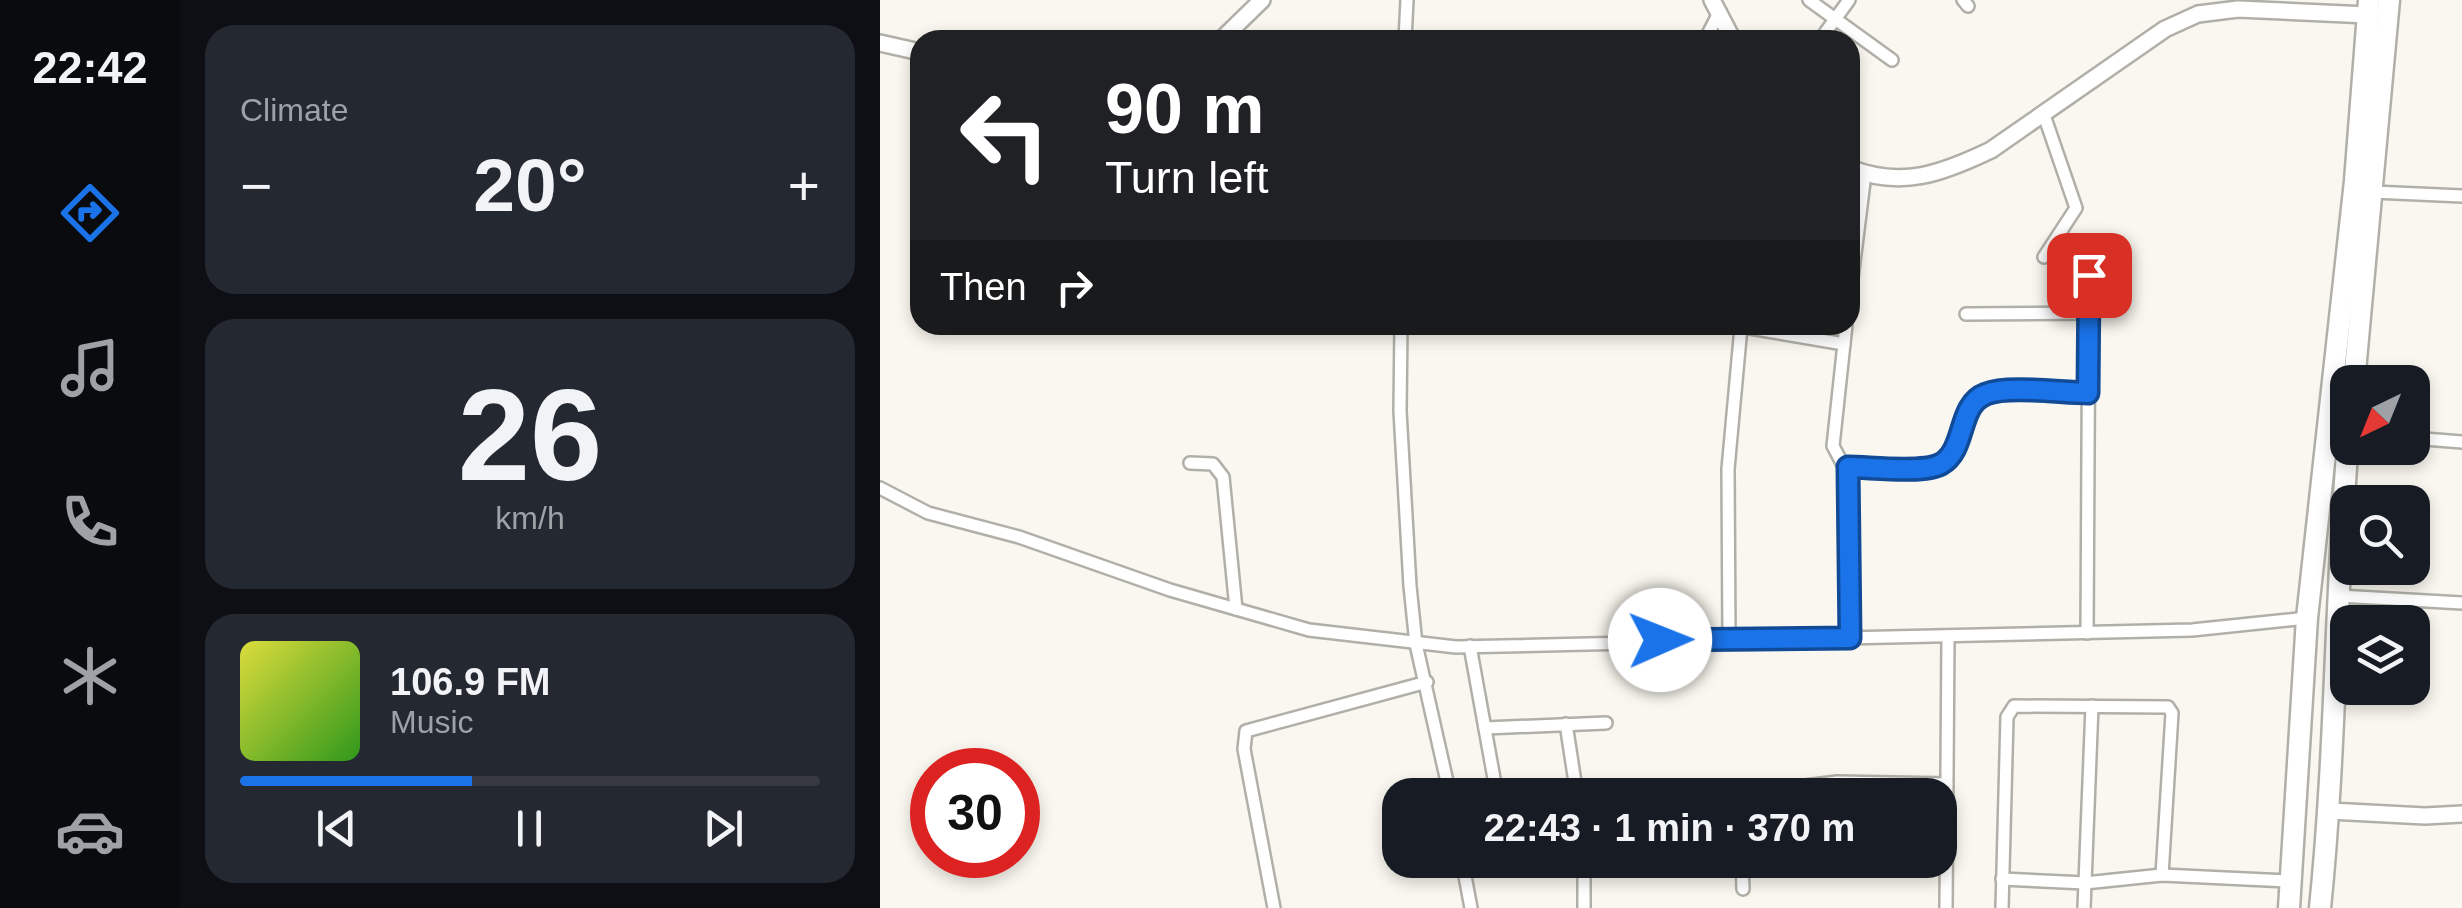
<!DOCTYPE html>
<html lang="en">
<head>
<meta charset="utf-8">
<style>
  :root { --surface:#171b24; --page:#242831; --text:#f1f3f6; --muted:#9ea1a6; --line:#363941; --accent:#1a73e8 }
  body { margin:0; font-family:Helvetica,sans-serif; background:var(--page); color:var(--text); height:100vh; display:flex; flex-direction:column; font-size:38px; white-space:nowrap }
  * { box-sizing:border-box; margin:0 }
  p { font-size:32px; color:var(--muted) }
  .icon { flex:none; width:55px; height:55px; fill:none; stroke:currentColor; stroke-width:2; stroke-linecap:round; stroke-linejoin:round }
  .map { position:relative; flex:1; overflow:hidden }
  .drawer { display:flex; flex-direction:column; gap:25px; padding:25px; background:#0d0f14; width:700px }
  .drawer>* { flex:none }
  .hud { position:absolute; left:30px; top:30px; width:950px; height:305px; border-radius:30px; box-shadow:0 5px 15px #0003; background:#202124; color:#fff; overflow:hidden }
  .needle { width:65px; rotate:223deg }
  .tools { position:absolute; left:1450px; top:365px; display:grid; gap:20px }
  .tools a { display:grid; place-items:center; width:100px; height:100px; border-radius:20px; background:var(--surface); box-shadow:0 5px 15px #0003; font-size:50px }
  .speed { position:absolute; left:30px; top:748px; display:flex; gap:20px; font-size:50px; font-weight:700; text-align:center }
  .speed>* { display:grid; place-content:center; width:130px; height:130px; border-radius:50%; background:var(--surface); box-shadow:0 5px 15px #0003; line-height:1 }
  .speed .limit { border:15px solid #d22; background:#fff; color:#111 }
  .pin { position:absolute; display:grid; place-items:center; width:85px; height:85px; color:#fff; margin:-42px; border-radius:20px; box-shadow:0 5px 15px #0006 }
  .me { position:absolute; width:110px; margin:-55px; rotate:89deg; stroke-linejoin:round; filter:drop-shadow(0 0 8px #0008) }
  .turn { display:flex; align-items:center; gap:35px; height:210px; padding:0 30px; font-size:45px }
  .turn .icon { width:130px; height:130px; stroke-width:2.5 }
  .turn b { display:block; font-size:70px; line-height:85px }
  .then { display:flex; align-items:center; height:95px; padding:0 30px; background:#0003; gap:20px; font-size:38px }
  .big { font-size:75px; font-weight:600; line-height:1.1 }
  .drawer .tile { flex:1; display:flex; flex-direction:column; justify-content:center; gap:15px; min-width:0; padding:0 35px; border-radius:30px; background:var(--page) }
  .drawer .dial { align-items:center; gap:0 }
  .dial b { font-size:130px; line-height:1 }
  .song { display:flex; align-items:center; gap:30px }
  .cover { width:120px; height:120px; border-radius:15px; background:linear-gradient(135deg,hsl(60 70% 55%),hsl(110 70% 35%)) }
  .played { height:10px; border-radius:5px; background:linear-gradient(90deg,var(--accent) 40%,var(--line) 40%) }
  .keys { display:flex; justify-content:space-around; direction:ltr }
  .heat { display:flex; justify-content:space-between; align-items:center; font-size:55px; direction:ltr }
  .trip { position:absolute; left:502px; top:778px; width:575px; height:100px; border-radius:30px; background:var(--surface); box-shadow:0 5px 15px #0003; font-weight:600; line-height:100px; text-align:center }
  main { display:flex; flex:1; min-height:0 }
  .menu { display:flex; flex-direction:column; width:180px; justify-content:space-around; align-items:center; background:#090b0e; color:var(--muted) }
  .menu .icon { width:70px; height:70px }
  .menu .current { color:var(--accent) }
  .menu b { font-size:45px; color:var(--text) }
  .map>svg:first-child { display:block }
  .lines { fill:none; stroke-linecap:round; stroke-linejoin:round }
  .street-casing { stroke:#b1b0a8; stroke-width:16 }
  .secondary-casing { stroke:#b1b0a8; stroke-width:20 }
  .highway-casing { stroke:#b1b0a8; stroke-width:25 }
  .street { stroke:#fff; stroke-width:11 }
  .secondary { stroke:#fff; stroke-width:15 }
  .highway { stroke:#fff; stroke-width:20 }
  .route-casing { stroke:#114b97; stroke-width:25 }
  .route { stroke:#1a73e8; stroke-width:18 }
</style>
</head>
<body>
<main>
<nav class="menu">
<b>22:42</b>
<svg class="icon current" aria-label="directions" viewBox="0 0 24 24"><path d="M12 3l9 9-9 9-9-9zM9 14v-3h6M13 9l2 2-2 2"/></svg>
<svg class="icon" aria-label="music" viewBox="0 0 24 24"><path d="M9 18V5l10-2v13"/><circle cx="6" cy="18" r="3"/><circle cx="16" cy="16" r="3"/></svg>
<svg class="icon" aria-label="phone" viewBox="0 0 24 24"><path d="M5 4h4l2 5-3 2q2 4 5 5l2-3 5 2v4C11 20 4 13 5 4z"/></svg>
<svg class="icon" aria-label="climate" viewBox="0 0 24 24"><path d="M12 3v18M4 7l16 10M4 17L20 7"/></svg>
<svg class="icon" aria-label="car" viewBox="0 0 24 24"><path d="M5 17H2v-5l4-1 3-4h7l3 4 3 1v5h-3M9 17h6M6 11h13"/><circle cx="7" cy="17" r="2"/><circle cx="17" cy="17" r="2"/></svg>
</nav>
<section class="drawer">
<div class="tile"><p>Climate</p>
<div class="heat"><a>−</a><b class="big">20°</b><a>+</a></div>
</div>
<div class="tile dial"><b>26</b><p>km/h</p></div>
<div class="tile">
<div class="song"><i class="cover"></i><div><b>106.9 FM</b><p>Music</p></div></div>
<div class="played"></div>
<div class="keys"><svg class="icon" aria-label="previous" viewBox="0 0 24 24"><path d="M18 5L8 12l10 7zM5 5v14"/></svg><svg class="icon" aria-label="pause" viewBox="0 0 24 24"><path d="M8 5v14M16 5v14"/></svg><svg class="icon" aria-label="next" viewBox="0 0 24 24"><path d="M6 5l10 7-10 7zM19 5v14"/></svg></div>
</div>
</section>
<div class="map">
<svg width="1582" height="908" viewBox="0 0 1582 908">
  <rect width="100%" height="100%" fill="#f9f7ef"/>
  <g class="lines">
    <defs>
      <g id="street">
        <polyline points="929,0 1012,60"/>
        <polyline points="1083,0 1088,6"/>
        <polyline points="525,40 527,0"/>
        <polyline points="825,40 840,11"/>
        <polyline points="940,40 969,0"/>
        <polyline points="1493,192 1582,196"/>
        <polyline points="1164,257 1196,208 1164,115"/>
        <polyline points="970,294 985,174"/>
        <polyline points="1086,314 1209,313"/>
        <polyline points="521,325 520,411 530,586 536,644 570,795"/>
        <polyline points="852,325 964,344"/>
        <polyline points="966,325 953,446 970,478 970,637"/>
        <polyline points="1532,438 1582,442"/>
        <polyline points="310,463 333,464 343,477 356,609"/>
        <path d="M967 467C989 467 1043 474 1061 464 1087 449 1077 405 1106 394 1128 385 1182 393 1208 393"/>
        <polyline points="0,488 48,513 139,537 290,590 429,630 576,647 1312,630 1427,618"/>
        <polyline points="1459,596 1582,603"/>
        <polyline points="1207,633 1209,275"/>
        <polyline points="849,639 848,469 861,327"/>
        <polyline points="590,646 617,795"/>
        <polyline points="686,724 697,795"/>
        <polyline points="605,728 726,723"/>
        <polyline points="750,794 869,793 957,782 1067,784"/>
        <polyline points="582,860 591,908"/>
        <polyline points="862,860 863,889"/>
        <polyline points="1122,879 1205,883 1282,875 1408,881"/>
        <polyline points="394,908 364,749 366,731 547,682"/>
        <polyline points="704,908 704,860"/>
        <polyline points="1066,908 1068,636"/>
        <polyline points="1122,908 1127,717 1134,706 1288,707 1292,713 1282,875"/>
        <polyline points="1204,908 1212,706"/>
      </g>
      <g id="secondary">
        <polyline points="832,0 853,40"/>
        <polyline points="341,40 382,0"/>
        <polyline points="0,43 40,52"/>
        <path d="M970 168C1022 189 1063 173 1111 150L1285 29 1318 14 1358 9 1488 15"/>
        <polyline points="1450,811 1545,816 1582,814"/>
      </g>
      <g id="highway">
        <polyline points="1474,382 1509,0"/>
        <polyline points="1409,908 1427,618 1475,181 1489,0"/>
        <path d="M1440 908C1456 753 1455 597 1468 442"/>
      </g>
    </defs>
    <use href="#street" class="street-casing"/>
    <use href="#secondary" class="secondary-casing"/>
    <use href="#highway" class="highway-casing"/>
    <use href="#street" class="street"/>
    <use href="#secondary" class="secondary"/>
    <use href="#highway" class="highway"/>
  </g>
  <g class="lines">
    <defs>
      <path id="route" d="M780 640 970 638 968 467C990 467 1043 474 1061 464 1087 449 1077 405 1106 394 1128 385 1182 393 1208 393L1209 275"/>
    </defs>
    <use href="#route" class="route-casing"/>
    <use href="#route" class="route"/>
  </g>
</svg>
<div class="tools">
<a><svg class="needle" viewBox="-14 -14 28 28"><path d="M0-13l5 13h-10z" fill="#e53935"/><path d="M0 13l5-13h-10z" fill="#9ea1a6"/></svg></a>
<a><svg class="icon" aria-label="search" viewBox="0 0 24 24"><circle cx="10" cy="10" r="6"/><path d="M15 15l6 6"/></svg></a>
<a><svg class="icon" aria-label="layers" viewBox="0 0 24 24"><path d="M12 4l9 5-9 5-9-5zM3 14l9 5 9-5"/></svg></a>
</div>
<div class="speed"><div class="limit">30</div></div>
<div class="pin" style="left:1209px;top:275px;background:#d93025"><svg class="icon" aria-label="arrive" viewBox="0 0 24 24"><path d="M6 21V4h12l-3 4 3 4H6"/></svg></div>
<svg class="me" style="left:780px;top:640px" viewBox="-20 -20 40 40"><circle r="19" fill="#fff"/><path d="M0-13L10 11 0 6-10 11z" fill="#1a73e8"/></svg>
<div class="trip">22:43 · 1 min · 370 m</div>
<div class="hud">
<div class="turn"><svg class="icon" aria-label="left" viewBox="0 0 24 24"><path d="M17 20v-9H6M10 6l-5 5 5 5"/></svg><div><b>90 m</b>Turn left</div></div>
<div class="then">Then<svg class="icon" aria-label="right" viewBox="0 0 24 24"><path d="M7 20v-9h11M14 6l5 5-5 5"/></svg></div>
</div>
</div>
</main>
</body>
</html>
